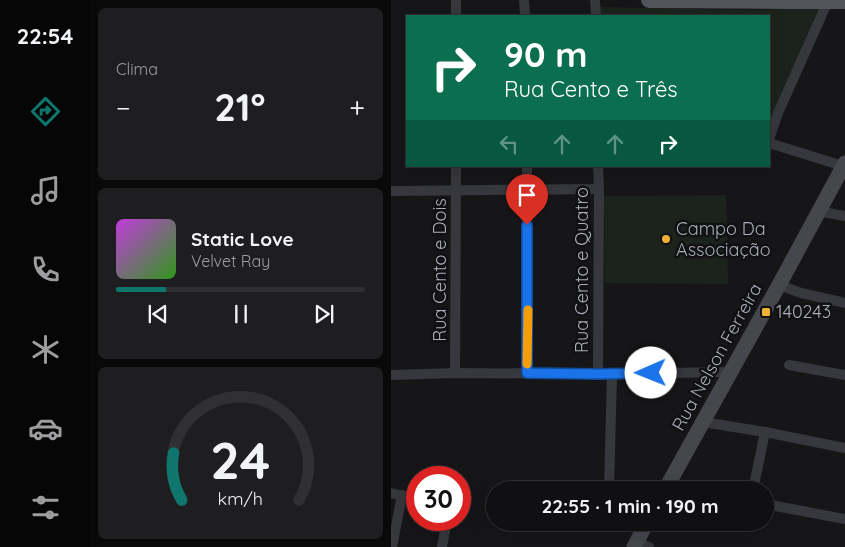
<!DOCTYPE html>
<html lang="pt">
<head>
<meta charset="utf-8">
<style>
  :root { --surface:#101012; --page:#1e1e20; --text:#f1f3f6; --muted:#9c9d9f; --line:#303032; --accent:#0f766e }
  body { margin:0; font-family:Quicksand,sans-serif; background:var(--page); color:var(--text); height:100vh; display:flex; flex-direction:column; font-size:19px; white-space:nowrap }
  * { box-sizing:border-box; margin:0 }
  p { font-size:16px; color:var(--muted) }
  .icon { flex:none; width:28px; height:28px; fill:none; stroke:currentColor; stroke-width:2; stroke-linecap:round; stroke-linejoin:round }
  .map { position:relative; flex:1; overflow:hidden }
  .details { display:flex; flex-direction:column; gap:8px; padding:8px; background:#09090a; width:301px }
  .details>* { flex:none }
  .hud { position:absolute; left:15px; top:15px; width:364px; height:152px; border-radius:0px; box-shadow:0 5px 20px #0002,0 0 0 1px var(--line); background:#0b6e4f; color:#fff; overflow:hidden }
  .speed { position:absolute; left:15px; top:466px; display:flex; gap:10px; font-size:25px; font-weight:700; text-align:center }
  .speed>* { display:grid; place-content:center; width:65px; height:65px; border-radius:50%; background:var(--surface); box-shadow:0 5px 20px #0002,0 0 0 1px var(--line); line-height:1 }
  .speed .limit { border:8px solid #d22; background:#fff; color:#111 }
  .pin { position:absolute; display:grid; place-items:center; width:42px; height:42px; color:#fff; margin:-51px -21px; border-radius:50% 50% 50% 0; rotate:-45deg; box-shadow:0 0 5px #0007 }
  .pin .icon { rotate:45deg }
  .me { position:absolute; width:55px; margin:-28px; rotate:269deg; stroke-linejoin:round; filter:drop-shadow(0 0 4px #0008) }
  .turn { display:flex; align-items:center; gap:18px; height:105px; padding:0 15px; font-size:22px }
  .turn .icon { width:65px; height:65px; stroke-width:2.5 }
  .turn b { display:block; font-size:35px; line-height:42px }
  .lanes { display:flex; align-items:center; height:48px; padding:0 15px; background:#0003; justify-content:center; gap:25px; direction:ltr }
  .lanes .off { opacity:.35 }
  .big { font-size:38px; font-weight:800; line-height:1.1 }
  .details .card { flex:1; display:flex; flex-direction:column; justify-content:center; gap:8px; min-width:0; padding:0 18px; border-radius:8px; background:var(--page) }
  .details .dial { align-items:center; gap:0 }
  .dial svg { height:130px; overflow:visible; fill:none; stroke:var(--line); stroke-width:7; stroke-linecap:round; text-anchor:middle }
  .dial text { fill:var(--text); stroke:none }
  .song { display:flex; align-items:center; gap:15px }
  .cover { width:60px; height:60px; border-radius:8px; background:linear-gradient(135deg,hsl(290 70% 55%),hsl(110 70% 35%)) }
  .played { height:5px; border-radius:2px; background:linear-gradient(90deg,var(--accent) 20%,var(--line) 20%) }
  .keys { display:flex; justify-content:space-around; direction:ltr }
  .heat { display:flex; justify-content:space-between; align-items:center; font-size:28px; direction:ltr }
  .trip { position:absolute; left:95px; top:481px; width:288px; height:50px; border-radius:25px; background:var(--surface); box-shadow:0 5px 20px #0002,0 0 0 1px var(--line); font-weight:800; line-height:50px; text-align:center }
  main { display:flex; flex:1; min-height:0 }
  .tab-bar { display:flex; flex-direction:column; width:90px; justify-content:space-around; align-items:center; background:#060607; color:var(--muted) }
  .tab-bar .icon { width:35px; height:35px }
  .tab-bar .on { color:var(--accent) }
  .tab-bar b { font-size:22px; color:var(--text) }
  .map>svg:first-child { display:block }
  .green { fill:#1c231d }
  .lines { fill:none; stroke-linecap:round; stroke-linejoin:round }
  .minor { stroke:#37383d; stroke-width:10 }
  .secondary { stroke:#45474d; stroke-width:15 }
  .primary { stroke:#53555c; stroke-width:16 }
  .route-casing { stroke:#114b97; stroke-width:12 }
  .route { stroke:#1a73e8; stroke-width:9 }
  .slow { stroke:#f59e0b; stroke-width:9 }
  .poi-dot { fill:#f2b134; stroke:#111113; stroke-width:2 }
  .labels { text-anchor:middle; stroke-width:5; stroke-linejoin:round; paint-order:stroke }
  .poi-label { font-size:18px; fill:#a8adb8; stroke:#111113; text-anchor:start }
  .street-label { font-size:18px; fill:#a8adb8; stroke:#111113 }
</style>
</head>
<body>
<main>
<nav class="tab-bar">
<b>22:54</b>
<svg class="icon on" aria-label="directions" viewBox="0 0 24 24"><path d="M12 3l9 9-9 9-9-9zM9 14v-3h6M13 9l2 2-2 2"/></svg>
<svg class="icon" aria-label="music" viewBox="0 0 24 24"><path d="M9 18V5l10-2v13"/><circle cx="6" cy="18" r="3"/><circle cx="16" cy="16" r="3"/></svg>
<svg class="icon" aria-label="phone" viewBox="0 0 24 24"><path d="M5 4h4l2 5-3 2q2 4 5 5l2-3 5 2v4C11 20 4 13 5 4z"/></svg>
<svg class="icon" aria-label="climate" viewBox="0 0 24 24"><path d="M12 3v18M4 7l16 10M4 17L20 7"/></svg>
<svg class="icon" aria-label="car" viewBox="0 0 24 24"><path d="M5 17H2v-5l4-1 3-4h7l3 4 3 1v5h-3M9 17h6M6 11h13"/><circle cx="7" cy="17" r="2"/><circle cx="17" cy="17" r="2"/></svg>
<svg class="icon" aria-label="filters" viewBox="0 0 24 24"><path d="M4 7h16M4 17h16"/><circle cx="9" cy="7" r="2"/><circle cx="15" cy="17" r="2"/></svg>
</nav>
<section class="details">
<div class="card"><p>Clima</p>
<div class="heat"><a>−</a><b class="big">21°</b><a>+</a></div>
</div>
<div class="card">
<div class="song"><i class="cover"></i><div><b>Static Love</b><p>Velvet Ray</p></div></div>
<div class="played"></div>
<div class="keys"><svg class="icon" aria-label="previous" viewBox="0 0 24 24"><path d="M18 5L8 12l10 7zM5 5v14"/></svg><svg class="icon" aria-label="pause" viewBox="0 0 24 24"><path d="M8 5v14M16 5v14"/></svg><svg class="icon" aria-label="next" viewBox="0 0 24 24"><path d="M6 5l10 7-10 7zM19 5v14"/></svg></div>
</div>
<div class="card dial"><svg viewBox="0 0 100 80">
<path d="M14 69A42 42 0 1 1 86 69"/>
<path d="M14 69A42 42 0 0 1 9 40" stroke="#0f766e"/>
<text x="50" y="56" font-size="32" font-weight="700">24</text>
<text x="50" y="72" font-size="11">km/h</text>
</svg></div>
</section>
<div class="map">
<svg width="454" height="547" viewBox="0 0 454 547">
  <rect width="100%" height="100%" fill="#161618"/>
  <g class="green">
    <polygon points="208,7 355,10 432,8 378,121 378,16 208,16"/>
    <polygon points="335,195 337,284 214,283 213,196"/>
  </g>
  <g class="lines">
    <g class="minor">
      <polyline points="65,0 65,16"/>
      <polyline points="133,0 134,16"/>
      <polyline points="204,0 205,16"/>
      <polyline points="378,139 387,113 437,1"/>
      <polyline points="378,143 452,166"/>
      <polyline points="136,166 136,373"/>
      <polyline points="207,166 208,189 207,374"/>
      <polyline points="0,191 208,189"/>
      <polyline points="427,211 454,216"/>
      <polyline points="388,285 410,293 454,303"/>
      <polyline points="398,365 454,375"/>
      <polyline points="64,373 65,166"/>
      <polyline points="0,375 64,373 207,374 340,372"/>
      <polyline points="312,422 374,432 454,448"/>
      <polyline points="218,489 221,374"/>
      <polyline points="362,490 374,432"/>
      <polyline points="0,493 26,499"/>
      <polyline points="374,504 454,519"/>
      <polyline points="245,542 258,547"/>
      <polyline points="1,547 11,495"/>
      <polyline points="51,547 56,520"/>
    </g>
    <g class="secondary">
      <polyline points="274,490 388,285 454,163"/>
      <polyline points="243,547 256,522"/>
    </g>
    <polyline class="primary" points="258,0 401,1 454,1"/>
  </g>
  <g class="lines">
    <defs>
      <polyline id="route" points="136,225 136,373 207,374 260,373"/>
    </defs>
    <use href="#route" class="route-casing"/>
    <use href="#route" class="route"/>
    <polyline class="slow" points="136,364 137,310"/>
  </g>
  <g class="poi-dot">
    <circle cx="275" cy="239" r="5"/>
    <rect x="370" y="307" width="10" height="10" rx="2.5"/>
  </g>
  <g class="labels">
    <g class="poi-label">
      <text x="285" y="235">Campo Da<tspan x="285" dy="21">Associação</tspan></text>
      <text x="385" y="318">140243</text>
    </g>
    <g class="street-label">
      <text transform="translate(49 270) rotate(-90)" y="6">Rua Cento e Dois</text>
      <text transform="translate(191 270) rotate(-90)" y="6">Rua Cento e Quatro</text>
      <text transform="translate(326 357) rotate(-61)" y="6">Rua Nelson Ferreira</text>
    </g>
  </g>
</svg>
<div class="speed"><div class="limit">30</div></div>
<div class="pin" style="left:136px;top:225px;background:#d93025"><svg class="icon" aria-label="arrive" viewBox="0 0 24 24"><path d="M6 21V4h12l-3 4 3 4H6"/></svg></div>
<svg class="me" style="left:260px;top:373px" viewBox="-20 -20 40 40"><circle r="19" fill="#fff"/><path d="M0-13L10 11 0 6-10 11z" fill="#1a73e8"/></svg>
<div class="trip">22:55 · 1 min · 190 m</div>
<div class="hud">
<div class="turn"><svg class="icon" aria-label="right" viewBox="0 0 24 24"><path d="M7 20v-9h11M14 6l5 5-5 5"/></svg><div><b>90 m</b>Rua Cento e Três</div></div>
<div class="lanes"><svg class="icon off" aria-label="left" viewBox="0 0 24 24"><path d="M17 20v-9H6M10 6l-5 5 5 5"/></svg><svg class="icon off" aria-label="ahead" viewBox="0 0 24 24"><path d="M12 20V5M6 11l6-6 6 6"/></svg><svg class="icon off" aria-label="ahead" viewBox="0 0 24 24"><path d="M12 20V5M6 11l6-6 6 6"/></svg><svg class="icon" aria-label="right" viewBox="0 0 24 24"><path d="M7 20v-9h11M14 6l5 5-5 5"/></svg></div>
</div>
</div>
</main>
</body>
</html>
